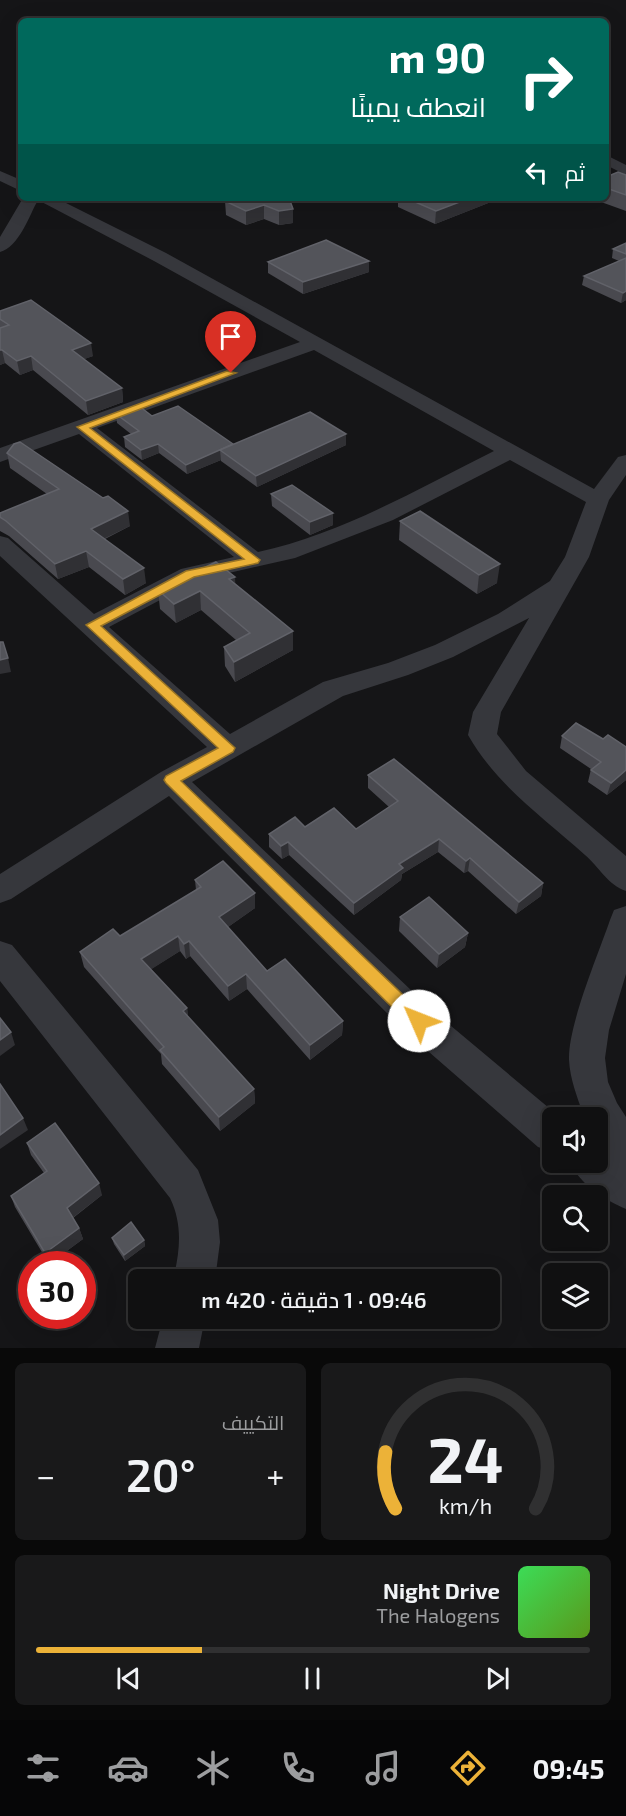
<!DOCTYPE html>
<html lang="ar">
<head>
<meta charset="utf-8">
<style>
  :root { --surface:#101011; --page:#19191a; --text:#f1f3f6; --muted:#9c9d9f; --line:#303031; --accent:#ecb238 }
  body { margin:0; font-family:"Exo 2",Cairo,sans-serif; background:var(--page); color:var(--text); direction:rtl; height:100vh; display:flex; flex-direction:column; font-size:22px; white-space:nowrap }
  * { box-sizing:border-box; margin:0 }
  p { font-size:20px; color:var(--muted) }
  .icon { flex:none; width:33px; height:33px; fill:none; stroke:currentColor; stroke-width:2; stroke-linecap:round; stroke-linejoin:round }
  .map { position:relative; height:1348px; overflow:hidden; direction:ltr }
  .side { display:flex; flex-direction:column; gap:15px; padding:15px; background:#090909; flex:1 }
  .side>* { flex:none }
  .top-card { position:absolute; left:18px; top:18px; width:591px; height:183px; border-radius:9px; box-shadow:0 6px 24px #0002,0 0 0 2px var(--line); direction:rtl; background:#00695c; color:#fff; overflow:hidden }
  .tools { position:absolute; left:542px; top:1107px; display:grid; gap:12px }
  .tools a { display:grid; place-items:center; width:66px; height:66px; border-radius:9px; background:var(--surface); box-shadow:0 6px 24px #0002,0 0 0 2px var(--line); font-size:30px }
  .speed { position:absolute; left:18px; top:1251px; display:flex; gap:12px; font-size:30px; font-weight:700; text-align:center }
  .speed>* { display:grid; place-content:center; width:78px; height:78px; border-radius:50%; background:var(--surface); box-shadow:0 6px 24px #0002,0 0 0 2px var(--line); line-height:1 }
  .speed .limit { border:9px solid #d22; background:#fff; color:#111 }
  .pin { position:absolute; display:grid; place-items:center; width:51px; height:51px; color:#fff; margin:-62px -26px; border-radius:50% 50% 50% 0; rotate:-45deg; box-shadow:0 0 6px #0007 }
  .pin .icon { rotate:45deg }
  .me { position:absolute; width:66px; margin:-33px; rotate:314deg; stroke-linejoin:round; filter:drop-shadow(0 0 4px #0008) }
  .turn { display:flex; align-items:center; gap:21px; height:126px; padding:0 24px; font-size:27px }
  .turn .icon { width:78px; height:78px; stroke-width:2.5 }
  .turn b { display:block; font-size:42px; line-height:51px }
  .then { display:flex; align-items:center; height:57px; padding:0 24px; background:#0003; gap:12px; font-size:22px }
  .big { font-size:45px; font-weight:600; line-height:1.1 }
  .side .widget { flex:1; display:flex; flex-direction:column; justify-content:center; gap:9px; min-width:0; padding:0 21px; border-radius:9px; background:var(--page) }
  .side .dial { align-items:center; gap:0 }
  .dial svg { height:156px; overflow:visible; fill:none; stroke:var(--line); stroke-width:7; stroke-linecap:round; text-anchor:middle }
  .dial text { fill:var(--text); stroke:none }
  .song { display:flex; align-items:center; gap:18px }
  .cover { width:72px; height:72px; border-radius:9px; background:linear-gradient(135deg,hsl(130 70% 55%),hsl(90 70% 35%)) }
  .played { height:6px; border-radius:3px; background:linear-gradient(90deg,var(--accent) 30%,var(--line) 30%) }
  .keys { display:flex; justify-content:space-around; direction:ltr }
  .heat { display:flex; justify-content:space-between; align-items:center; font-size:33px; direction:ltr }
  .side .tiles { flex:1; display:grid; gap:15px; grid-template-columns:1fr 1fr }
  .widget:last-child { grid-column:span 2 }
  .trip { position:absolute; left:128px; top:1269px; width:372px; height:60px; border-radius:9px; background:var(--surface); box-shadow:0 6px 24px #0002,0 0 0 2px var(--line); font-weight:600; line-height:60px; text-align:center; direction:rtl }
  .menu { display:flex; height:96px; justify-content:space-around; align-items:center; background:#060607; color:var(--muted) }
  .menu .icon { width:42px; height:42px }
  .menu .current { color:var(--accent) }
  .menu b { font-size:27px; color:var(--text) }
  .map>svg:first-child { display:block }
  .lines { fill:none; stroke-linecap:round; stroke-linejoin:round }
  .street { fill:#36373c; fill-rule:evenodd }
  .wall { fill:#49494f }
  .shaded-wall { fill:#303034 }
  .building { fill:#53545a; stroke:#616269; stroke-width:1.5 }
  .route { fill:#ecb238; stroke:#997424; stroke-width:1.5 }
</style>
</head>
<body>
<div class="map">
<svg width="626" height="1348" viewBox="0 0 626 1348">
  <rect width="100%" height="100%" fill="#151517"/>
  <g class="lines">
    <g class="street">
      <polygon points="606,155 626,165 626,175 606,165"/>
      <polygon points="0,171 21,180 21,191 0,181"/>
      <path d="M23 198H56L166 253 594 489 618 457 626 455V475L609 500 589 557 501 712 497 734 526 771 626 856V891C608 885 599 867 585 855 541 815 498 787 468 735L473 712 529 618 453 657 408 675 343 696 192 782 432 1010 561 1118H552V1152L538 1147 406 1032 169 796 11 899 0 903V874L161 772 207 747 0 556V536L8 538 94 614 181 569 234 557 79 434 0 462V448L300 342 154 261 38 200C29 216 19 247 0 252V237ZM314 350 494 451C418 489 341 534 258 552L97 428ZM510 460 586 502 565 557 550 581 498 614 435 645 388 663 323 682 230 734 109 627 198 580 295 558 393 520Z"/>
      <path d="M626 906V974L609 1030 605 1058 608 1082 617 1103 626 1117V1209C605 1200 579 1184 570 1162H597V1146L602 1148 597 1140V1118H585L583 1114C577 1096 570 1079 569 1060 568 1025 598 955 610 920L614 910Z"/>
      <path d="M0 941 12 945 198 1170 218 1220 220 1242 215 1280H173C180 1251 183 1225 170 1198L0 981Z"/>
      <polygon points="163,1318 205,1318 199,1348 155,1348"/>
    </g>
  </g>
  <g class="wall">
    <polygon points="626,175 626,211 590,198 606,198 606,177"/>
    <polygon points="398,198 501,198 435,224 398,207"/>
    <polygon points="551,198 573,198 562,202"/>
    <polygon points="289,199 293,209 293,223 279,225 264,219 246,225 226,215 225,201"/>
    <polygon points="626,243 626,300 621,303 582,285 584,276 619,261 612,258 613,249"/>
    <polygon points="268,262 369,272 303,294 268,273"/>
    <polygon points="0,311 93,356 84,359 122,388 123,402 88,415 33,370 20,375 5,363 0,365"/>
    <polygon points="116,414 152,416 233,444 346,434 346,445 257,487 221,461 221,460 187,474 159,453 142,460 125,447 124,437 131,434 117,423"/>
    <polygon points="7,453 130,526 105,539 146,583 125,595 89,567 58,579 9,536 0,531 0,513 47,494 10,468"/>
    <polygon points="271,494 333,525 310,535 272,506"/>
    <polygon points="400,521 497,583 477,594 399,540"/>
    <polygon points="235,577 235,584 293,631 293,650 235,682 225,666 224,647 236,640 201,610 176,623 160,609 158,590"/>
    <polygon points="562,736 603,739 626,747 626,780 607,795 588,782 591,769 560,748"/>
    <polygon points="368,775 543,883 541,896 516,914 468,871 464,873 438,852 402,874 401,880 354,915 289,855 282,859 269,847 269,834 305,827 356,829 389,807 368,788"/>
    <polygon points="195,880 255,893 255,908 228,927 267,971 343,1021 342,1035 310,1060 247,989 229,1001 190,956 186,959 180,951 151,969 187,1008 188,1017 254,1089 255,1103 220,1131 162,1064 161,1054 84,967 80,952 120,936 196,890"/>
    <polygon points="400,917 468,933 465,947 437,968 399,931"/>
    <polygon points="27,1143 102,1195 73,1218 79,1228 83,1239 49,1264 15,1207 11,1196 44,1173 31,1155"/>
    <polygon points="112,1238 144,1240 145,1246 125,1261 114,1244"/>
  </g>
  <g class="shaded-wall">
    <polygon points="470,198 501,198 435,224 436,211"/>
    <polygon points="563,198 573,198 562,202"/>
    <polygon points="264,205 264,219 246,225 246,211"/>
    <polygon points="293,209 293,223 279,225 279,211"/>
    <polygon points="369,261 369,272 303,294 303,282"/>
    <polygon points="626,291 626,300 621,303 623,293"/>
    <polygon points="91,343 93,356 74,363 72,350"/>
    <polygon points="0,350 2,350 5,363 0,365"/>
    <polygon points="31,356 33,370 20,375 17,361"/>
    <polygon points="122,388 123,402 88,415 86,401"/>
    <polygon points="346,434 346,445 257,487 256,476"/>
    <polygon points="158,444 159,453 142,460 141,450"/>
    <polygon points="220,450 221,460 187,474 186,465"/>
    <polygon points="128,511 130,526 93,544 91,529"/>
    <polygon points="333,513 333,525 310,535 310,522"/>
    <polygon points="86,551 89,567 58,579 55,564"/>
    <polygon points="500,564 497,583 477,594 479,575"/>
    <polygon points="144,568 146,583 125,595 123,579"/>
    <polygon points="235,577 236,596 229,579"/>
    <polygon points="200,591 201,610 176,623 174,604"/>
    <polygon points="293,631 293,650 235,682 234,662"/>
    <polygon points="8,658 11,672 0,674 0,660"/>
    <polygon points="626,770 626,780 607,795 611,783"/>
    <polygon points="439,839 438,852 402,874 401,880 354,915 354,903 399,864"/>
    <polygon points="288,842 289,855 282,859 281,846"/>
    <polygon points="470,858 468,871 464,873 466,861"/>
    <polygon points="543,883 541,896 516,914 519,902"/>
    <polygon points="255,893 255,908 221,932 219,917"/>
    <polygon points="468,933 465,947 437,968 439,954"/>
    <polygon points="178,936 180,951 144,974 141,959"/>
    <polygon points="189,941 190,956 186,959 184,944"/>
    <polygon points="246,974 247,989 229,1001 228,986"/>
    <polygon points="187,1008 189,1023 183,1011"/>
    <polygon points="343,1021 342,1035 310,1060 310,1045"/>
    <polygon points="11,1032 15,1045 0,1056 0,1040"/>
    <polygon points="254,1089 255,1103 220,1131 219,1117"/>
    <polygon points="23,1118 28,1130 0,1149 0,1135"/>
    <polygon points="99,1183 102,1195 71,1219 67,1208"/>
    <polygon points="79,1228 83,1239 49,1264 45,1253"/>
    <polygon points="144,1240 145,1246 125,1261 124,1255"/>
  </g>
  <g class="building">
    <polygon points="618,172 626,175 626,195 606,188 606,177"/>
    <polygon points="227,198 289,198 293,209 279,211 264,205 246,211 225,201"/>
    <polygon points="406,198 470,198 436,211"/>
    <polygon points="326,240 369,261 303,282 268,262"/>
    <polygon points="626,243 626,254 613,249"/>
    <polygon points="626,258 626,291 623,293 584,276"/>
    <polygon points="31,300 91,343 72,350 122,388 86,401 31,356 17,361 2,350 0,350 0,328 9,325 0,319 0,311"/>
    <polygon points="139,406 152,416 178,406 233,444 186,465 158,444 141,450 124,437 139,431 116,414"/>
    <polygon points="310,412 346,434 256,476 220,450"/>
    <polygon points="20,442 103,498 108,496 128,511 91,529 144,568 123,579 86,551 55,564 6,521 0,517 0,513 59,489 7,453 14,444"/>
    <polygon points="292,485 333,513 310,522 271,494"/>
    <polygon points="420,511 500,564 479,575 400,521"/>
    <polygon points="216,562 235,577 229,579 293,631 234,662 224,647 250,633 200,591 174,604 158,590"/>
    <polygon points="0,642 3,642 8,658 0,660"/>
    <polygon points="576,723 603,739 608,735 626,747 626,770 611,783 591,770 601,762 562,736"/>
    <polygon points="394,759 543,883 519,902 470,858 466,861 439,839 399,864 403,868 354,903 288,842 281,846 269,834 295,817 305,827 334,808 356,829 398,801 368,775"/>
    <polygon points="223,861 255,893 219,917 267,971 285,959 343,1021 310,1045 246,974 228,986 189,941 184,944 178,936 141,959 187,1008 183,1011 254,1089 219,1117 160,1050 164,1047 80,952 113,929 120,936 201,887 195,880"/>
    <polygon points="429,897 468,933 439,954 400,917"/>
    <polygon points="0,1018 11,1032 0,1040"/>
    <polygon points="0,1084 23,1118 0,1135"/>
    <polygon points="55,1123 99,1183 67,1208 79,1228 45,1253 11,1196 47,1171 27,1143"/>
    <polygon points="131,1222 144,1240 124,1255 112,1238"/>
  </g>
  <polygon class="route" points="227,371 236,373 90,428 260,560 258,563 194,577 101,626 235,748 233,752 181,781 425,1016 428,1021 425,1027 419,1029 412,1027 166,783 164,780 166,776 218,748 86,625 186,571 244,559 77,427"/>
</svg>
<div class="tools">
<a><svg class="icon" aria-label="sound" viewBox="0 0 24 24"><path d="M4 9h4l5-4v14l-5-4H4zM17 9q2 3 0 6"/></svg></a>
<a><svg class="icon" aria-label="search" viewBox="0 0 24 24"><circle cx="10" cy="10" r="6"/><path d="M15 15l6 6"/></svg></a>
<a><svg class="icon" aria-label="layers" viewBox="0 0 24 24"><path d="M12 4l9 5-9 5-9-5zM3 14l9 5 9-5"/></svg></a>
</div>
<div class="speed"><div class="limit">30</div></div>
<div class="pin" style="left:231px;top:373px;background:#d93025"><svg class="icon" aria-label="arrive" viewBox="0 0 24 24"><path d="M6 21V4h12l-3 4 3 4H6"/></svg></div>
<svg class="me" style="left:419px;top:1021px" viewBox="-20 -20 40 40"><circle r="19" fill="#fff"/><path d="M0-13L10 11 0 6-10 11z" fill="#ecb238"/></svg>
<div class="trip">09:46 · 1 دقيقة · 420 m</div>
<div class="top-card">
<div class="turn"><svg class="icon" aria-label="right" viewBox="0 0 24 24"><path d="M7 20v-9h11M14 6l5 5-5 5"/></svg><div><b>90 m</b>انعطف يمينًا</div></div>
<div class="then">ثم<svg class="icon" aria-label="left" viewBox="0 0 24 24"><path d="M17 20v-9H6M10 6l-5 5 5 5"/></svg></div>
</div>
</div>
<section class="side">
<div class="tiles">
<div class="widget dial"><svg viewBox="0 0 100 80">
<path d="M14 69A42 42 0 1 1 86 69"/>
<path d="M14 69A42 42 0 0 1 9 40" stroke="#ecb238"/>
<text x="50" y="56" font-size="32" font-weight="700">24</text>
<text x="50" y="72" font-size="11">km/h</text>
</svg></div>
<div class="widget"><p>التكييف</p>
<div class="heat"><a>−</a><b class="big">20°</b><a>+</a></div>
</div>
<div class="widget">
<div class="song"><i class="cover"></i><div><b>Night Drive</b><p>The Halogens</p></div></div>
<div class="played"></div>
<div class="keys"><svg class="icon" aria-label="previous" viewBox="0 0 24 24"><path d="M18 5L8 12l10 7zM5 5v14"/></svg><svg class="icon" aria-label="pause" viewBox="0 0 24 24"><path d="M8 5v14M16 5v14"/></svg><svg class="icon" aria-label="next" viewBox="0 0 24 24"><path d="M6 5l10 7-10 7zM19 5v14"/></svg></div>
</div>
</div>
</section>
<nav class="menu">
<b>09:45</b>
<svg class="icon current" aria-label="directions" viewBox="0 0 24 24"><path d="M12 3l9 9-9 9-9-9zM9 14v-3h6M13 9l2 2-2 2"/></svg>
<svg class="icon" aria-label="music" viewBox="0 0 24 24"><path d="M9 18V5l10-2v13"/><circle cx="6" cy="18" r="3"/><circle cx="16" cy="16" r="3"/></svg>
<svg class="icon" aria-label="phone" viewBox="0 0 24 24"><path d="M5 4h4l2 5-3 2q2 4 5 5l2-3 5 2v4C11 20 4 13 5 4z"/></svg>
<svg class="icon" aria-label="climate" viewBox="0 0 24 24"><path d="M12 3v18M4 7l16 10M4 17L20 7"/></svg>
<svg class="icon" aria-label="car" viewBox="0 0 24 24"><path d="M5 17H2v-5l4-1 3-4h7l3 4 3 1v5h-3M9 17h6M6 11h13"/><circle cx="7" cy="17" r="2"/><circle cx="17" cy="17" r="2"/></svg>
<svg class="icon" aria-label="filters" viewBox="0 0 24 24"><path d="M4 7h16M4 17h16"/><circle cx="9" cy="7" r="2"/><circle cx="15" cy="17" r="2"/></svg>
</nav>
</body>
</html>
